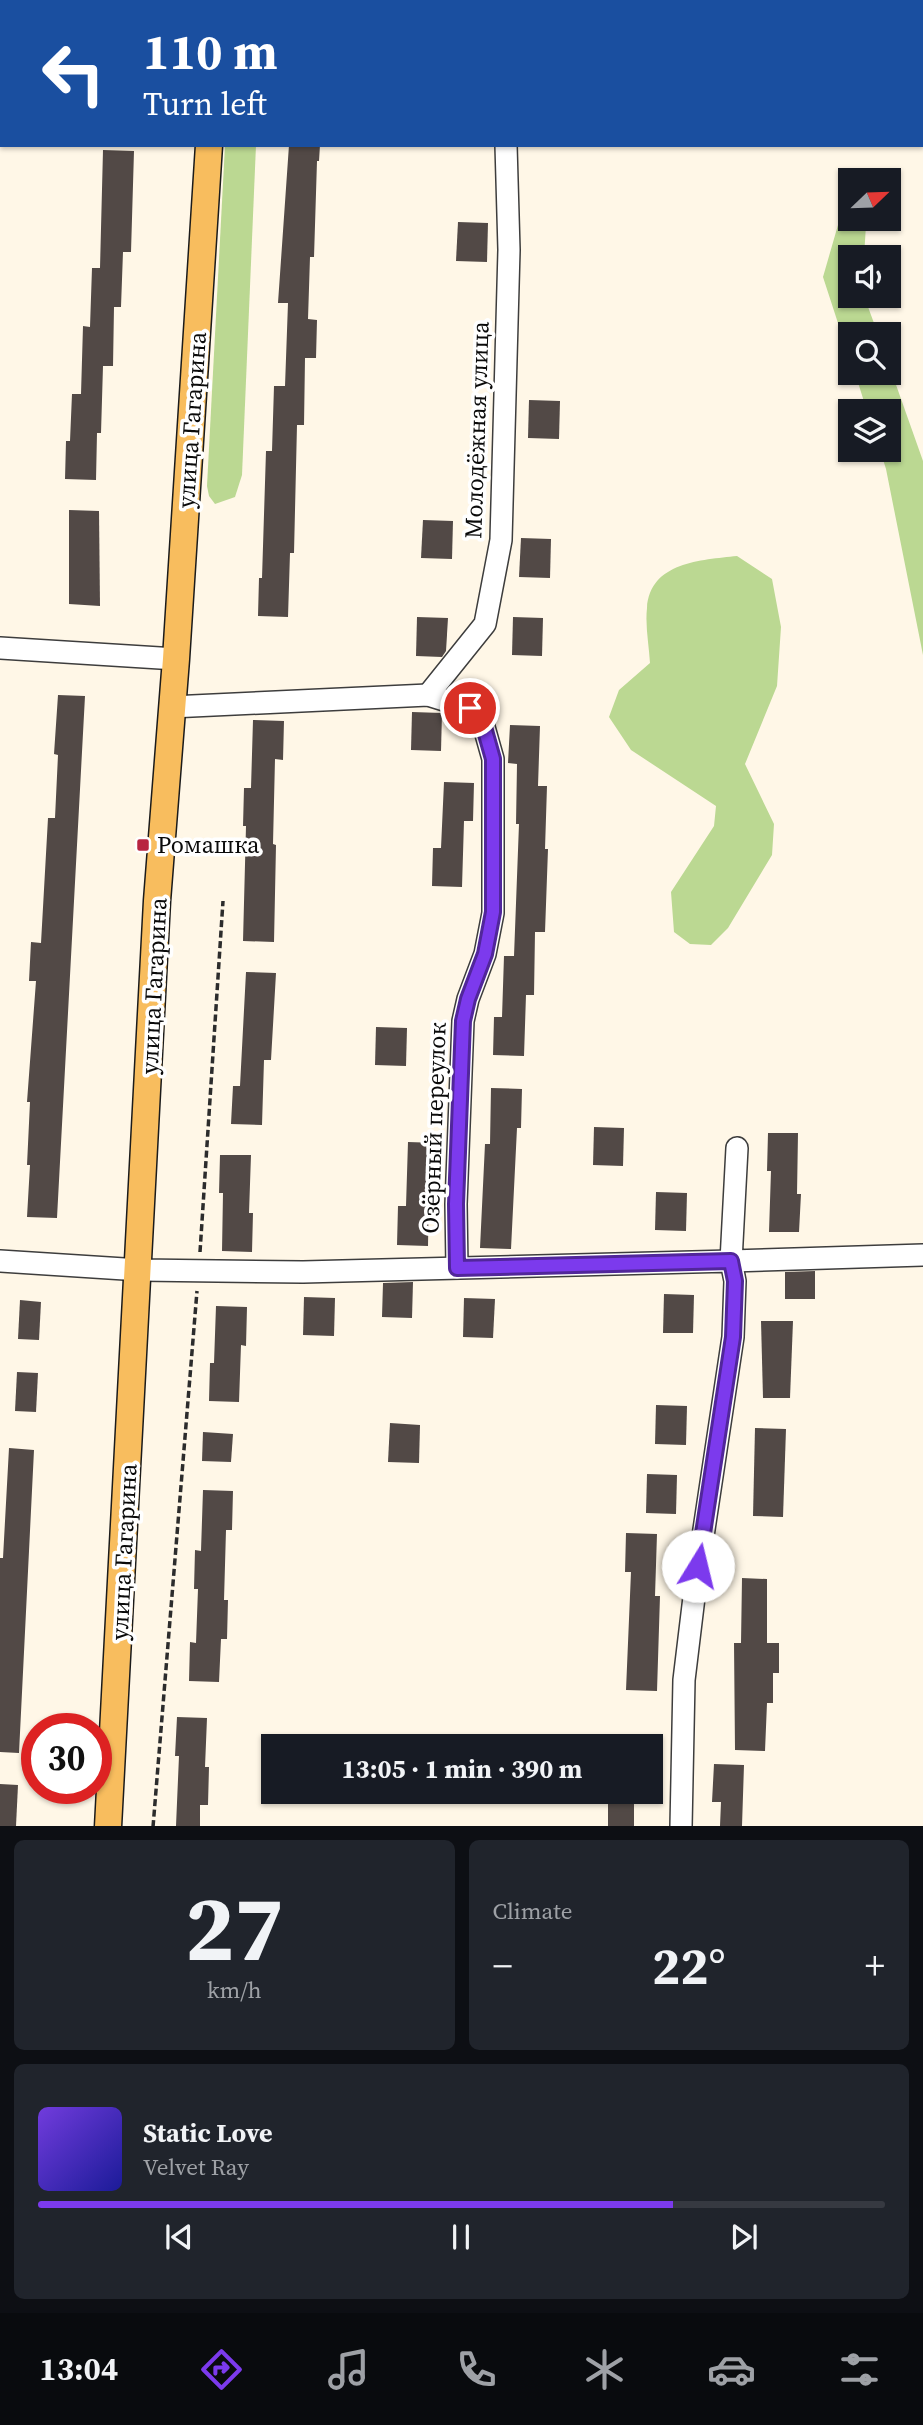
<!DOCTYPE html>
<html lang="en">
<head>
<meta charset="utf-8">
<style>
  :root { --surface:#171b24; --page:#20242c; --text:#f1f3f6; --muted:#9ea1a6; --line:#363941; --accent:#7c3aed }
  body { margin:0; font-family:"Source Serif 4",serif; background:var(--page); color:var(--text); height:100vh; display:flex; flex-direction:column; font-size:26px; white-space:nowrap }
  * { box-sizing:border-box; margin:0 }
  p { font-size:23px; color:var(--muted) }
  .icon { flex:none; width:38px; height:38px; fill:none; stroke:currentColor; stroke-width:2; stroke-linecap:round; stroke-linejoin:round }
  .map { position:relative; height:1826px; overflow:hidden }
  .side { display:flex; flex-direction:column; gap:14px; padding:14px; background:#0d0f14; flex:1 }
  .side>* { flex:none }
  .hud { position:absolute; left:0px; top:0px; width:924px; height:147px; box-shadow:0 2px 5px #0004; background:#1a4fa0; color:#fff; overflow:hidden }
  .needle { width:46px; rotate:67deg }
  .fabs { position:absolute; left:838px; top:168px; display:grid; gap:14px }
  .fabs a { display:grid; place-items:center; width:63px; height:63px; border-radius:0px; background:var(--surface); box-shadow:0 2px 5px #0004; font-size:35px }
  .speed { position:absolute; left:21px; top:1713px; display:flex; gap:14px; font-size:35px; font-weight:700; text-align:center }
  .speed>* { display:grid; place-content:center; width:91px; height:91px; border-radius:50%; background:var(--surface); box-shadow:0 2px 5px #0004; line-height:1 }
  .speed .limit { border:10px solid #d22; background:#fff; color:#111 }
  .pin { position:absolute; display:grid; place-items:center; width:60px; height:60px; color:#fff; margin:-30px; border:4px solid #fff; border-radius:50%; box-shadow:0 2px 7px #0007 }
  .me { position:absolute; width:77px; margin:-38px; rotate:9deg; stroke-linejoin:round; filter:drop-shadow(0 0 5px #0008) }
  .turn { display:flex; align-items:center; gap:24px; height:147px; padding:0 28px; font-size:32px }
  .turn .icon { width:91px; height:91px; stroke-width:2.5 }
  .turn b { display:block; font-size:49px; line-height:60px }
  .big { font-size:52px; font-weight:700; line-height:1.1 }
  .side .widget { flex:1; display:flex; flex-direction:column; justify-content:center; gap:10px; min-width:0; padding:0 24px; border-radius:10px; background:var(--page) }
  .side .dial { align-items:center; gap:0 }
  .dial b { font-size:91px; line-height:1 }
  .song { display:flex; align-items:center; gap:21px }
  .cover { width:84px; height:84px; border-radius:10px; background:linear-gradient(135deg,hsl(260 70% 55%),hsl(240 70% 35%)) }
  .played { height:7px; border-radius:4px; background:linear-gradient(90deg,var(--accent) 75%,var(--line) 75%) }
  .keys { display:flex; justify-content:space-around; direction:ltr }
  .heat { display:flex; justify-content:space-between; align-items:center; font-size:38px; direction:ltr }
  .side .tiles { flex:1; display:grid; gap:14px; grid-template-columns:1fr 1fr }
  .widget:last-child { grid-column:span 2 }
  .trip { position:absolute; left:261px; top:1734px; width:402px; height:70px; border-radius:0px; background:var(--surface); box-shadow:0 2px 5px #0004; font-weight:700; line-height:70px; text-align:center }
  .tabs { display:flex; height:112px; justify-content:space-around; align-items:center; background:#090b0e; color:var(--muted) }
  .tabs .icon { width:49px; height:49px }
  .tabs .current { color:var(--accent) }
  .tabs b { font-size:32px; color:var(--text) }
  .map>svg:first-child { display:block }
  .forest { fill:#bbd892 }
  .building { fill:#524946 }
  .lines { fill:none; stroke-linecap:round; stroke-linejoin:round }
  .minor-casing { stroke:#3d3d3d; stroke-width:24 }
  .major-casing { stroke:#1b1b1b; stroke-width:29 }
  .path { stroke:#2c2c2c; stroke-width:3.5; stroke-dasharray:7 3.5; stroke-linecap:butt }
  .minor { stroke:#fff; stroke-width:21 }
  .major { stroke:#f8bd5e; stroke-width:26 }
  .route-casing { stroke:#51269a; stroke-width:18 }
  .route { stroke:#7c3aed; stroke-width:12 }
  .poi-dot { fill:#b82440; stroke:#fff; stroke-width:2.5 }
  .labels { text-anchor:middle; stroke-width:7; stroke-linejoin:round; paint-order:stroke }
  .street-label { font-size:24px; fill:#0a0a0a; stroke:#fff }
  .poi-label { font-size:24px; fill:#0a0a0a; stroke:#fff; text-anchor:start }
</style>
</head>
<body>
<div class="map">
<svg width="923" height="1827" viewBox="0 0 923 1827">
  <rect width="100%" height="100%" fill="#fff7e7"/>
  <g class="forest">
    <polygon points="225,145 256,145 242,475 235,497 215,504 209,496 207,486"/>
    <polygon points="838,225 866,225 864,257 850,257 850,296 864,296 878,334 850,334 850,360 823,277"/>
    <polygon points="889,365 923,461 923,655 886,469 880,450 889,450 889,411 867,411 855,373 889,373"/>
    <path d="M737 556 772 579 781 627 777 686 745 764 774 824 772 855 728 928 711 945 690 944 674 932 671 892 714 826 716 806 631 750 609 717 619 690 650 663C649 645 645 626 647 608 650 562 701 560 737 556Z"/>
  </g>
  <g class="building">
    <polygon points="289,145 320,145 319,161 317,161 314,257 310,257 308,319 317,320 316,358 305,358 304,425 297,425 294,553 290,553 288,617 258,616 259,578 262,578 266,451 272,451 274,386 285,386 288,303 278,303"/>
    <polygon points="103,150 134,151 131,252 123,252 121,307 114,307 113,366 103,366 101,433 97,433 96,480 65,479 66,441 70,441 72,394 81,394 83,326 90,327 92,268 100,268"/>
    <polygon points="458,222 488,223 487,262 456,261"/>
    <polygon points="529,400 560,401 559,439 528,438"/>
    <polygon points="69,510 99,511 100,606 69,604"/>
    <polygon points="423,520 453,521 452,559 421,558"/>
    <polygon points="521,538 551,539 550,578 519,577"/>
    <polygon points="417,617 448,618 446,651 442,657 416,656"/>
    <polygon points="513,617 543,618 542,656 512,655"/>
    <polygon points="58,695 85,696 57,1218 27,1217 30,1165 27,1165 30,1102 27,1102 36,981 29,981 31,942 41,943 48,818 55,818 58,755 54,754"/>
    <polygon points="412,712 442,713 441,751 411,750"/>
    <polygon points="253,720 284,721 283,760 275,759 273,844 276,845 274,942 243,941 246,826 243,826 244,788 251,788"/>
    <polygon points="510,725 540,726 538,786 547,786 545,849 548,849 545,932 535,932 534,995 526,995 524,1056 493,1055 494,1017 502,1017 504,956 514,956 519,824 516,824 517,764 508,763"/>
    <polygon points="444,782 474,783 473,821 464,821 462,887 432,886 433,848 441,848"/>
    <polygon points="246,972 276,973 271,1060 264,1060 262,1125 231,1124 233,1086 240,1086"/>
    <polygon points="376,1027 407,1028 406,1066 375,1065"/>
    <polygon points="491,1088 522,1089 521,1128 517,1128 511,1249 480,1248 485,1144 490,1144"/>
    <polygon points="594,1127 624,1128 623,1166 593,1165"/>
    <polygon points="768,1133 798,1133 797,1194 801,1194 799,1232 769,1232 771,1171 767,1171"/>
    <polygon points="408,1142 438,1143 437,1182 429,1182 428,1246 397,1245 398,1206 406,1206"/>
    <polygon points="220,1155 251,1155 249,1213 253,1213 252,1252 222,1251 223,1193 219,1193"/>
    <polygon points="656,1192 687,1193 686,1231 655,1230"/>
    <polygon points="815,1271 815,1299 785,1299 785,1272"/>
    <polygon points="413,1282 412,1318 382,1317 383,1283"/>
    <polygon points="664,1294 694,1295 693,1333 663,1333"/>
    <polygon points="304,1297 335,1298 334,1336 303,1335"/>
    <polygon points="464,1298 495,1299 493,1338 463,1337"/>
    <polygon points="20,1300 41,1302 39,1340 18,1339"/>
    <polygon points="216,1306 247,1307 246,1346 241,1345 239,1402 209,1401 210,1363 214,1363"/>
    <polygon points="761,1321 793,1321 790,1398 763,1398"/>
    <polygon points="17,1372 38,1373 36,1412 15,1411"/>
    <polygon points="656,1405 687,1406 686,1445 655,1444"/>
    <polygon points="390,1423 420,1425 419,1463 388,1462"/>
    <polygon points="755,1428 786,1429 783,1517 753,1516"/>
    <polygon points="203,1432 233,1434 231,1462 202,1461"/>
    <polygon points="9,1448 34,1450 19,1753 0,1752 0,1558 3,1558"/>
    <polygon points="647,1474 677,1475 676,1514 646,1513"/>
    <polygon points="203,1490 233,1491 232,1530 226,1530 224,1600 228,1600 227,1639 221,1639 219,1682 189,1681 190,1642 196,1643 198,1589 194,1589 195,1550 201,1551"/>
    <polygon points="626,1533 657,1534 655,1596 660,1596 657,1691 626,1690 631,1572 625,1572"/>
    <polygon points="742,1578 767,1579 767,1643 779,1643 779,1673 773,1673 773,1703 767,1703 765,1751 735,1750 734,1643 741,1643"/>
    <polygon points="177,1717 207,1718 205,1767 209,1767 208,1805 200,1805 200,1826 176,1826 179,1756 175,1756"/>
    <polygon points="714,1764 744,1765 742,1826 720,1826 721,1802 712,1802"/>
    <polygon points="0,1784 18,1785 16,1826 0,1826"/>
    <rect x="608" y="1792" width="26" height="34"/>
  </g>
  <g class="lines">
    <defs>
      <g id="minor">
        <polyline points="507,2 507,0"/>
        <polyline points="0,648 176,659"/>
        <polyline points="428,695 485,624 501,540 509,250 506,145"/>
        <polyline points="171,707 428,695 470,708 482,720 493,759 493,913 485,954 468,999 463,1021 456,1204 457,1268"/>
        <polyline points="737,1148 731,1261 923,1255"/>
        <polyline points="0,1261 140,1270 303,1272 731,1261 735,1281 733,1337 695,1589 684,1680 681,1827"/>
      </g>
      <g id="major">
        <polyline points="216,2 216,0"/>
        <polyline points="108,1827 157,901 176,659 209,145"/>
      </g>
    </defs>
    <use href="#minor" class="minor-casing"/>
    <use href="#major" class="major-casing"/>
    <g class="path">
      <polyline points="200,1252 223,901"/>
      <polyline points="153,1827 197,1291"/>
    </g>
    <use href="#minor" class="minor"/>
    <use href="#major" class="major"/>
  </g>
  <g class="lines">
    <defs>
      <polyline id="route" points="470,708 482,720 493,759 493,912 485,954 468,999 463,1021 456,1204 457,1268 731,1261 735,1281 733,1337 698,1566"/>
    </defs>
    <use href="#route" class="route-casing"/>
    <use href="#route" class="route"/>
  </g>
  <rect class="poi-dot" x="136" y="838" width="14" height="14" rx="3.5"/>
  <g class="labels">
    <g class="street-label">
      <text transform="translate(192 420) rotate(-86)" y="8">улица Гагарина</text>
      <text transform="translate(477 430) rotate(-88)" y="8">Молодёжная улица</text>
      <text transform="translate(154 986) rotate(-87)" y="8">улица Гагарина</text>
      <text transform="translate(434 1128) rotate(-88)" y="8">Озёрный переулок</text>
      <text transform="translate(124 1552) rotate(-87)" y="8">улица Гагарина</text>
    </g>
    <g class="poi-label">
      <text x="157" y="853">Ромашка</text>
    </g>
  </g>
</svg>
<div class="fabs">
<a><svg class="needle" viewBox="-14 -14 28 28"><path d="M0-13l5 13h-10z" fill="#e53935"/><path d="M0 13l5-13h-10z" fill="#9ea1a6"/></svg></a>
<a><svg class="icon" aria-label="sound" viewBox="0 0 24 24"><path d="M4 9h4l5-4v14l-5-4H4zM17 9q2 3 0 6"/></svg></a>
<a><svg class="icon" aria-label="search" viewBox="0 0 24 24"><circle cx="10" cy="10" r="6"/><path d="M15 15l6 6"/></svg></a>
<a><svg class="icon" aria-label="layers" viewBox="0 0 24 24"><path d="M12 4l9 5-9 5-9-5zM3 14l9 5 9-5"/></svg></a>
</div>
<div class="speed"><div class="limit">30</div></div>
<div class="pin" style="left:470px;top:708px;background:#d93025"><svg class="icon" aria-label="arrive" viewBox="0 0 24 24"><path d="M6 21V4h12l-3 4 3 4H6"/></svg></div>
<svg class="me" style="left:698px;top:1566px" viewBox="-20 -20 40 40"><circle r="19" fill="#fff"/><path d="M0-13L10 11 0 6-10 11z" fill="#7c3aed"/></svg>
<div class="trip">13:05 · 1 min · 390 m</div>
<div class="hud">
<div class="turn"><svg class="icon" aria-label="left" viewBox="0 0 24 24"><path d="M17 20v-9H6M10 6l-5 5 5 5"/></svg><div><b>110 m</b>Turn left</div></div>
</div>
</div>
<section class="side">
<div class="tiles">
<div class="widget dial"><b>27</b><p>km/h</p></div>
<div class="widget"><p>Climate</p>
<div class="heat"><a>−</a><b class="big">22°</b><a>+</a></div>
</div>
<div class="widget">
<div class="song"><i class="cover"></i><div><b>Static Love</b><p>Velvet Ray</p></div></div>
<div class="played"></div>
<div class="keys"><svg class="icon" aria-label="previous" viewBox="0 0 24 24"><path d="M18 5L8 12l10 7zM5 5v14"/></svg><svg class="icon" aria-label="pause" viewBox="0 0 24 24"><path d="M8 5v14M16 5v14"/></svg><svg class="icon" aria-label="next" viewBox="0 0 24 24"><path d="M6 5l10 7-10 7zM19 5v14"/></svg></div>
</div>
</div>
</section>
<nav class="tabs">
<b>13:04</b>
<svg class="icon current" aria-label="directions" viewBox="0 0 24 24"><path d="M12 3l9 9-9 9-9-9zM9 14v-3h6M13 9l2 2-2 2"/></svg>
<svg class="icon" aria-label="music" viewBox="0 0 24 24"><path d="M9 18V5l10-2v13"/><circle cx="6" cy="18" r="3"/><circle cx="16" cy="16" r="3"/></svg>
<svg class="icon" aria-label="phone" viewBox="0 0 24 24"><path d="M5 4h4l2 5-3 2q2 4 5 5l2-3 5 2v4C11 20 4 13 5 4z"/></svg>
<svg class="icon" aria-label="climate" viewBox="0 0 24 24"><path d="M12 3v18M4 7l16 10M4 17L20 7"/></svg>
<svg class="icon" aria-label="car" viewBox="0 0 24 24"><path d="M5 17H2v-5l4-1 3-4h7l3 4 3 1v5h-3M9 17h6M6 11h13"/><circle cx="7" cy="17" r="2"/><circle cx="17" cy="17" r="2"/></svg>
<svg class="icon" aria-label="filters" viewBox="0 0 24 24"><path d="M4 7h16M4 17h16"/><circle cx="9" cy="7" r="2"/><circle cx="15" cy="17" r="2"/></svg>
</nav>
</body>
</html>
